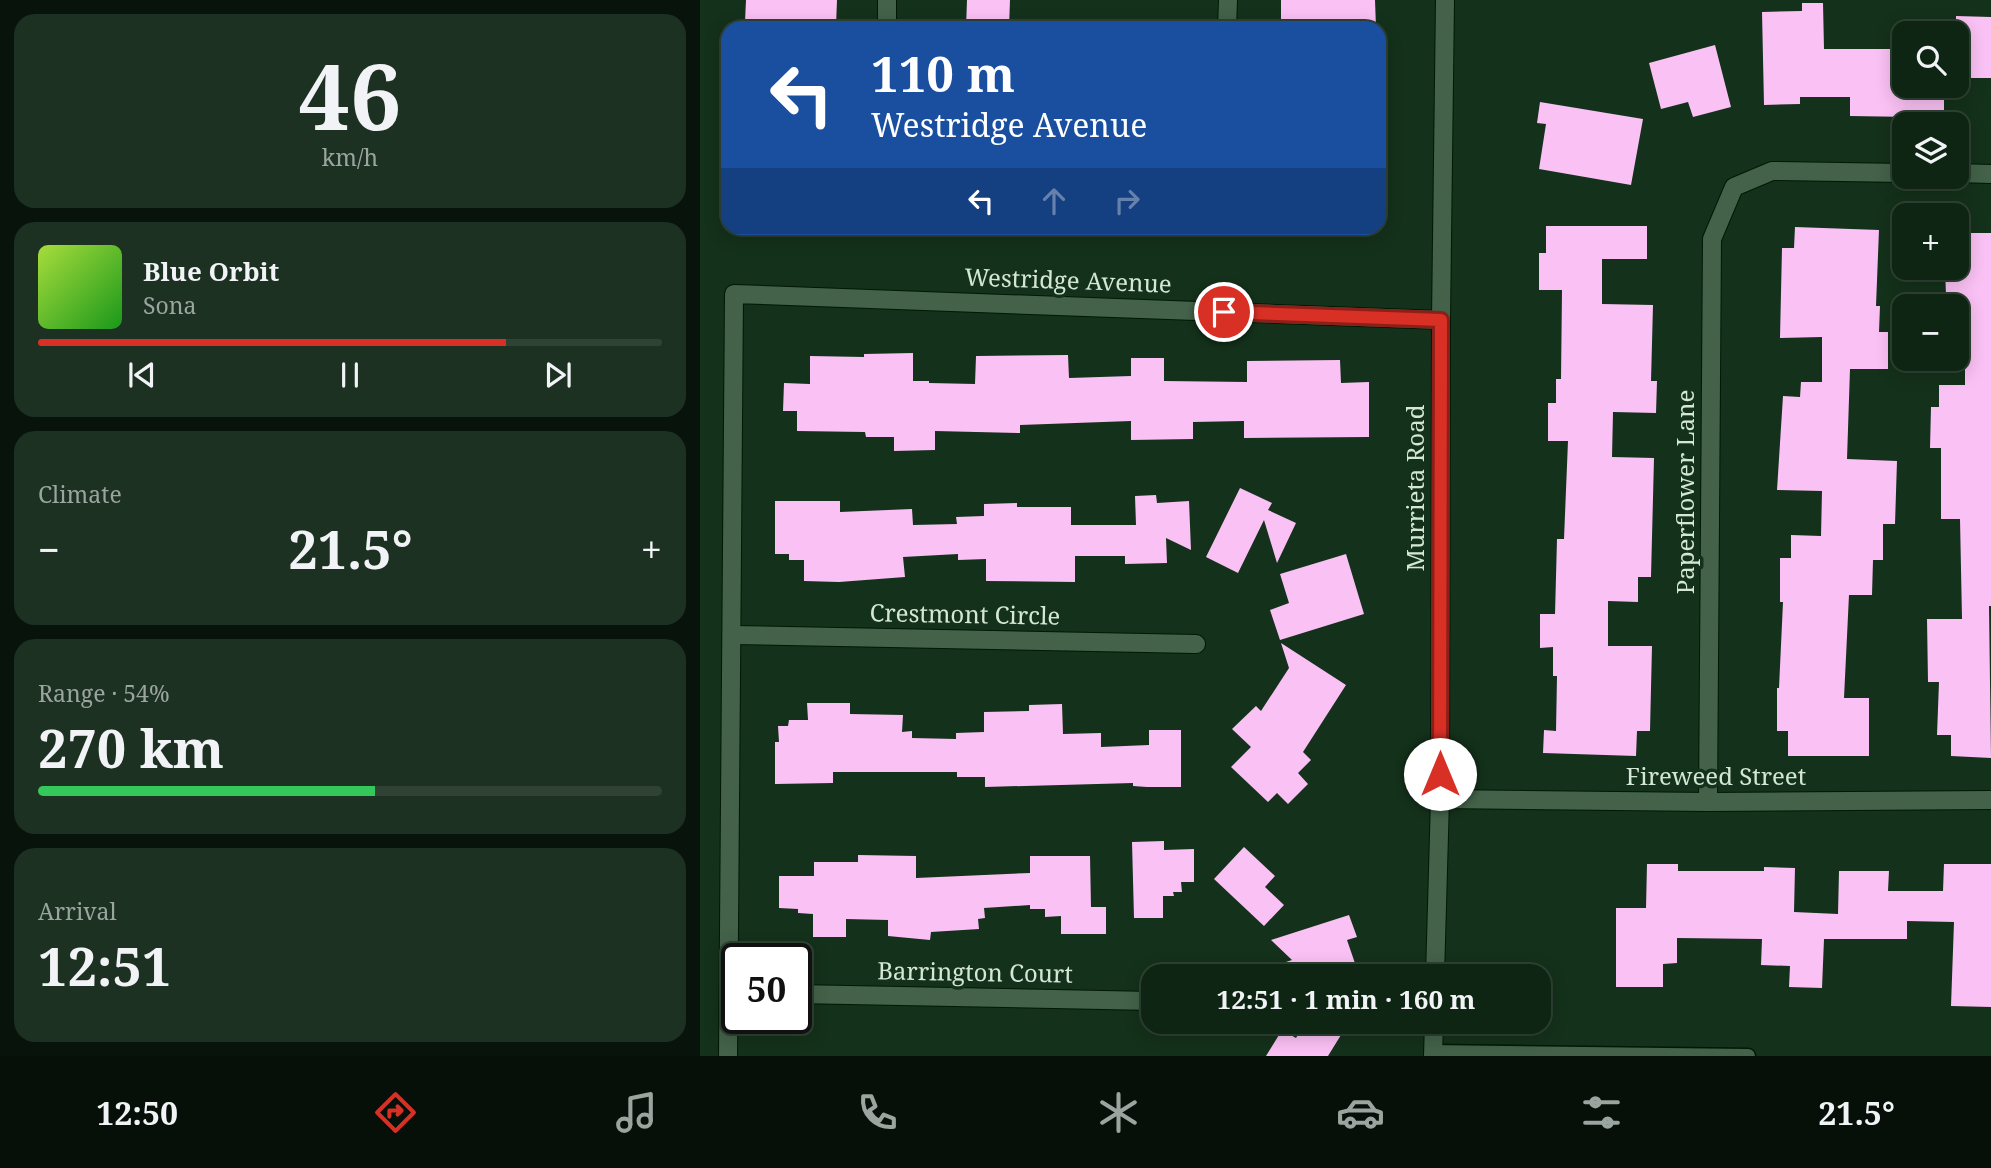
<!DOCTYPE html>
<html lang="en">
<head>
<meta charset="utf-8">
<style>
  :root { --surface:#0f2514; --page:#1d3122; --text:#f1f3f6; --muted:#9ba5a0; --line:#2f4234; --accent:#d93025 }
  body { margin:0; font-family:"Noto Serif",serif; background:var(--page); color:var(--text); height:100vh; display:flex; flex-direction:column; font-size:26px; white-space:nowrap }
  * { box-sizing:border-box; margin:0 }
  p { font-size:23px; color:var(--muted) }
  .icon { flex:none; width:38px; height:38px; fill:none; stroke:currentColor; stroke-width:2; stroke-linecap:round; stroke-linejoin:round }
  .map { position:relative; flex:1; overflow:hidden }
  .details { display:flex; flex-direction:column; gap:14px; padding:14px; background:#08140b; width:700px }
  .details>* { flex:none }
  .top-card { position:absolute; left:21px; top:21px; width:665px; height:214px; border-radius:21px; box-shadow:0 4px 18px #0003,0 0 0 2px var(--line); background:#1a4fa0; color:#fff; overflow:hidden }
  .tools { position:absolute; left:1192px; top:21px; display:grid; gap:14px }
  .tools a { display:grid; place-items:center; width:77px; height:77px; border-radius:14px; background:var(--surface); box-shadow:0 4px 18px #0003,0 0 0 2px var(--line); font-size:35px }
  .speed { position:absolute; left:21px; top:943px; display:flex; gap:14px; font-size:35px; font-weight:700; text-align:center }
  .speed>* { display:grid; place-content:center; width:91px; height:91px; border-radius:50%; background:var(--surface); box-shadow:0 4px 18px #0003,0 0 0 2px var(--line); line-height:1 }
  .speed .limit { border:4px solid #111; border-radius:10px; background:#fff; color:#111 }
  .pin { position:absolute; display:grid; place-items:center; width:60px; height:60px; color:#fff; margin:-30px; border:4px solid #fff; border-radius:50%; box-shadow:0 2px 7px #0007 }
  .me { position:absolute; width:77px; margin:-38px; rotate:0deg; stroke-linejoin:round; filter:drop-shadow(0 0 5px #0008) }
  .turn { display:flex; align-items:center; gap:24px; height:147px; padding:0 35px; font-size:32px }
  .turn .icon { width:91px; height:91px; stroke-width:2.5 }
  .turn b { display:block; font-size:49px; line-height:60px }
  .lanes { display:flex; align-items:center; height:66px; padding:0 35px; background:#0003; justify-content:center; gap:35px; direction:ltr }
  .lanes .off { opacity:.35 }
  .big { font-size:52px; font-weight:700; line-height:1.1 }
  .details .widget { flex:1; display:flex; flex-direction:column; justify-content:center; gap:10px; min-width:0; padding:0 24px; border-radius:21px; background:var(--page) }
  .details .dial { align-items:center; gap:0 }
  .dial b { font-size:91px; line-height:1 }
  .song { display:flex; align-items:center; gap:21px }
  .cover { width:84px; height:84px; border-radius:10px; background:linear-gradient(135deg,hsl(80 70% 55%),hsl(120 70% 35%)) }
  .played { height:7px; border-radius:4px; background:linear-gradient(90deg,var(--accent) 75%,var(--line) 75%) }
  .keys { display:flex; justify-content:space-around; direction:ltr }
  .heat { display:flex; justify-content:space-between; align-items:center; font-size:38px; direction:ltr }
  .charge { height:10px; border-radius:5px; background:linear-gradient(90deg,#34c759 54%,var(--line) 0) }
  .trip { position:absolute; left:441px; top:964px; width:410px; height:70px; border-radius:21px; background:var(--surface); box-shadow:0 4px 18px #0003,0 0 0 2px var(--line); font-weight:700; line-height:70px; text-align:center }
  .tabs { display:flex; height:112px; justify-content:space-around; align-items:center; background:#060f08; color:var(--muted) }
  .tabs .icon { width:49px; height:49px }
  .tabs .current { color:var(--accent) }
  .tabs b { font-size:32px; color:var(--text) }
  main { display:flex; flex:1; min-height:0 }
  .map>svg:first-child { display:block }
  .building { fill:#fac1f4 }
  .lines { fill:none; stroke-linecap:round; stroke-linejoin:round }
  .lane-casing { stroke:#001905; stroke-width:17 }
  .street-casing { stroke:#001905; stroke-width:20 }
  .secondary-casing { stroke:#001905; stroke-width:20 }
  .lane { stroke:#436249; stroke-width:14 }
  .street { stroke:#436249; stroke-width:18 }
  .secondary { stroke:#436249; stroke-width:18 }
  .route-casing { stroke:#8d1f18; stroke-width:18 }
  .route { stroke:#d93025; stroke-width:12 }
  .labels { text-anchor:middle; stroke-width:7; stroke-linejoin:round; paint-order:stroke }
  .street-label { font-size:24px; fill:#d4e6d7; stroke:#14311b }
</style>
</head>
<body>
<main>
<section class="details">
<div class="widget dial"><b>46</b><p>km/h</p></div>
<div class="widget">
<div class="song"><i class="cover"></i><div><b>Blue Orbit</b><p>Sona</p></div></div>
<div class="played"></div>
<div class="keys"><svg class="icon" aria-label="previous" viewBox="0 0 24 24"><path d="M18 5L8 12l10 7zM5 5v14"/></svg><svg class="icon" aria-label="pause" viewBox="0 0 24 24"><path d="M8 5v14M16 5v14"/></svg><svg class="icon" aria-label="next" viewBox="0 0 24 24"><path d="M6 5l10 7-10 7zM19 5v14"/></svg></div>
</div>
<div class="widget"><p>Climate</p>
<div class="heat"><a>−</a><b class="big">21.5°</b><a>+</a></div>
</div>
<div class="widget"><p>Range · 54%</p><b class="big">270 km</b><div class="charge"></div></div>
<div class="widget"><p>Arrival</p><b class="big">12:51</b></div>
</section>
<div class="map">
<svg width="1291" height="1056" viewBox="0 0 1291 1056">
  <rect width="100%" height="100%" fill="#14311b"/>
  <g class="building">
    <polygon points="46,0 137,0 136,26 45,22"/>
    <polygon points="267,0 310,0 309,28 266,28"/>
    <polygon points="581,0 675,0 676,28 581,28"/>
    <polygon points="1102,3 1123,3 1124,49 1201,49 1201,86 1244,86 1244,121 1212,121 1212,117 1150,116 1150,97 1100,97 1100,104 1064,105 1062,12 1102,11"/>
    <polygon points="1256,16 1291,17 1291,78 1256,78"/>
    <polygon points="1015,45 1031,107 993,117 988,102 961,109 949,63"/>
    <polygon points="840,102 943,119 931,185 839,169 846,124 837,123"/>
    <polygon points="846,226 947,226 947,259 902,259 902,304 953,305 951,381 957,381 956,413 913,412 912,457 954,458 951,577 938,577 938,602 908,601 908,646 952,646 950,731 937,731 936,756 843,753 844,730 856,731 857,676 853,676 853,647 840,648 840,614 855,614 857,539 864,539 868,441 848,441 848,403 856,403 856,379 861,379 862,290 839,290 839,253 846,253"/>
    <polygon points="1095,227 1179,230 1176,306 1180,306 1179,332 1188,332 1188,369 1150,369 1147,459 1197,461 1195,524 1183,524 1183,560 1173,560 1172,595 1149,595 1144,698 1169,698 1169,756 1088,756 1088,731 1077,731 1077,688 1079,688 1083,602 1080,602 1080,558 1091,558 1091,535 1121,536 1122,491 1077,490 1083,396 1100,397 1101,382 1122,382 1122,337 1080,338 1082,248 1094,248"/>
    <polygon points="1262,233 1291,233 1291,606 1289,606 1291,758 1251,756 1251,735 1237,735 1239,682 1228,682 1227,619 1262,619 1260,519 1241,519 1241,448 1230,448 1231,407 1239,407 1239,385 1265,385 1265,324 1256,324 1256,295 1246,295 1245,268 1256,268 1256,255 1262,255"/>
    <polygon points="213,353 213,381 229,381 229,383 275,384 276,356 368,355 369,378 431,376 431,358 464,358 464,381 547,382 547,361 640,360 641,383 669,382 669,437 544,438 544,421 493,422 493,439 431,440 431,421 320,425 320,433 235,431 235,450 194,451 194,437 166,437 165,432 97,431 97,411 83,411 84,383 110,384 110,356 164,357 164,354"/>
    <polygon points="540,488 572,503 568,510 596,523 577,563 564,520 538,573 506,557"/>
    <polygon points="456,495 457,503 489,501 491,550 466,538 467,563 425,564 425,556 375,556 375,582 286,581 286,559 258,560 258,554 203,557 205,577 139,582 104,581 104,560 89,560 89,554 75,554 75,501 140,501 140,512 212,509 213,525 257,524 256,517 284,516 284,504 317,503 317,507 371,507 371,525 436,525 435,496"/>
    <polygon points="646,554 664,614 580,640 570,610 589,603 580,574"/>
    <polygon points="581,643 646,685 603,752 611,760 598,773 608,784 588,804 577,793 568,802 531,767 551,747 532,729 556,706 561,711 589,668"/>
    <polygon points="107,703 150,703 150,714 203,715 202,732 212,731 212,738 256,739 256,733 284,732 284,712 329,711 329,705 362,704 363,734 401,733 401,747 449,745 449,730 481,730 481,787 447,787 433,786 433,783 285,787 285,777 257,777 257,772 133,772 133,783 75,784 75,742 79,742 78,726 88,726 89,720 108,720"/>
    <polygon points="464,841 464,850 494,849 494,882 481,882 482,892 473,892 474,896 463,896 463,918 434,918 432,842"/>
    <polygon points="544,847 575,876 565,887 584,905 564,926 514,879"/>
    <polygon points="158,855 216,856 216,878 330,873 330,856 390,856 391,907 406,907 406,934 361,934 361,916 345,917 345,909 330,909 330,905 284,908 285,918 278,919 279,929 231,932 230,940 188,936 188,920 146,919 146,937 113,937 113,914 98,913 98,909 79,908 79,876 114,876 114,862 158,862"/>
    <polygon points="947,864 978,864 978,871 1064,871 1064,867 1095,868 1094,912 1138,914 1139,871 1189,871 1188,891 1243,891 1244,864 1291,864 1291,1007 1251,1006 1254,922 1207,921 1207,939 1124,939 1122,988 1089,987 1090,966 1061,965 1062,939 977,938 977,963 963,964 963,987 916,987 916,908 946,908"/>
    <polygon points="649,915 657,937 647,940 658,972 643,976 556,976 556,972 592,960 571,940"/>
    <polygon points="606,1022 649,1022 628,1056 566,1056 582,1030 596,1038"/>
  </g>
  <g class="lines">
    <defs>
      <polyline id="lane" points="733,1052 1048,1056"/>
      <g id="street">
        <polyline points="187,28 187,0"/>
        <polyline points="527,28 528,0"/>
        <polyline points="1256,173 1291,174"/>
        <polyline points="33,635 496,644"/>
        <polyline points="740,799 1008,802 1291,800"/>
        <polyline points="1008,802 1012,239 1034,187 1072,171 1204,173"/>
        <polyline points="96,994 453,1001"/>
        <polyline points="28,1056 34,294 741,320"/>
      </g>
      <g id="secondary">
        <polyline points="735,976 740,799 741,320 745,0"/>
        <polyline points="733,1056 734,1022"/>
      </g>
    </defs>
    <use href="#lane" class="lane-casing"/>
    <use href="#street" class="street-casing"/>
    <use href="#secondary" class="secondary-casing"/>
    <use href="#lane" class="lane"/>
    <use href="#street" class="street"/>
    <use href="#secondary" class="secondary"/>
  </g>
  <g class="lines">
    <defs>
      <polyline id="route" points="524,312 741,320 740,774"/>
    </defs>
    <use href="#route" class="route-casing"/>
    <use href="#route" class="route"/>
  </g>
  <g class="labels">
    <g class="street-label">
      <text transform="translate(368 281) rotate(2)" y="8">Westridge Avenue</text>
      <text transform="translate(716 488) rotate(-90)" y="8">Murrieta Road</text>
      <text transform="translate(986 492) rotate(-90)" y="8">Paperflower Lane</text>
      <text transform="translate(265 615) rotate(1)" y="8">Crestmont Circle</text>
      <text x="1016" y="785">Fireweed Street</text>
      <text transform="translate(275 973) rotate(1)" y="8">Barrington Court</text>
    </g>
  </g>
</svg>
<div class="tools">
<a><svg class="icon" aria-label="search" viewBox="0 0 24 24"><circle cx="10" cy="10" r="6"/><path d="M15 15l6 6"/></svg></a>
<a><svg class="icon" aria-label="layers" viewBox="0 0 24 24"><path d="M12 4l9 5-9 5-9-5zM3 14l9 5 9-5"/></svg></a>
<a>+</a>
<a>−</a>
</div>
<div class="speed"><div class="limit">50</div></div>
<div class="pin" style="left:524px;top:312px;background:#d93025"><svg class="icon" aria-label="arrive" viewBox="0 0 24 24"><path d="M6 21V4h12l-3 4 3 4H6"/></svg></div>
<svg class="me" style="left:740px;top:774px" viewBox="-20 -20 40 40"><circle r="19" fill="#fff"/><path d="M0-13L10 11 0 6-10 11z" fill="#d93025"/></svg>
<div class="trip">12:51 · 1 min · 160 m</div>
<div class="top-card">
<div class="turn"><svg class="icon" aria-label="left" viewBox="0 0 24 24"><path d="M17 20v-9H6M10 6l-5 5 5 5"/></svg><div><b>110 m</b>Westridge Avenue</div></div>
<div class="lanes"><svg class="icon" aria-label="left" viewBox="0 0 24 24"><path d="M17 20v-9H6M10 6l-5 5 5 5"/></svg><svg class="icon off" aria-label="ahead" viewBox="0 0 24 24"><path d="M12 20V5M6 11l6-6 6 6"/></svg><svg class="icon off" aria-label="right" viewBox="0 0 24 24"><path d="M7 20v-9h11M14 6l5 5-5 5"/></svg></div>
</div>
</div>
</main>
<nav class="tabs">
<b>12:50</b>
<svg class="icon current" aria-label="directions" viewBox="0 0 24 24"><path d="M12 3l9 9-9 9-9-9zM9 14v-3h6M13 9l2 2-2 2"/></svg>
<svg class="icon" aria-label="music" viewBox="0 0 24 24"><path d="M9 18V5l10-2v13"/><circle cx="6" cy="18" r="3"/><circle cx="16" cy="16" r="3"/></svg>
<svg class="icon" aria-label="phone" viewBox="0 0 24 24"><path d="M5 4h4l2 5-3 2q2 4 5 5l2-3 5 2v4C11 20 4 13 5 4z"/></svg>
<svg class="icon" aria-label="climate" viewBox="0 0 24 24"><path d="M12 3v18M4 7l16 10M4 17L20 7"/></svg>
<svg class="icon" aria-label="car" viewBox="0 0 24 24"><path d="M5 17H2v-5l4-1 3-4h7l3 4 3 1v5h-3M9 17h6M6 11h13"/><circle cx="7" cy="17" r="2"/><circle cx="17" cy="17" r="2"/></svg>
<svg class="icon" aria-label="filters" viewBox="0 0 24 24"><path d="M4 7h16M4 17h16"/><circle cx="9" cy="7" r="2"/><circle cx="15" cy="17" r="2"/></svg>
<b>21.5°</b>
</nav>
</body>
</html>
